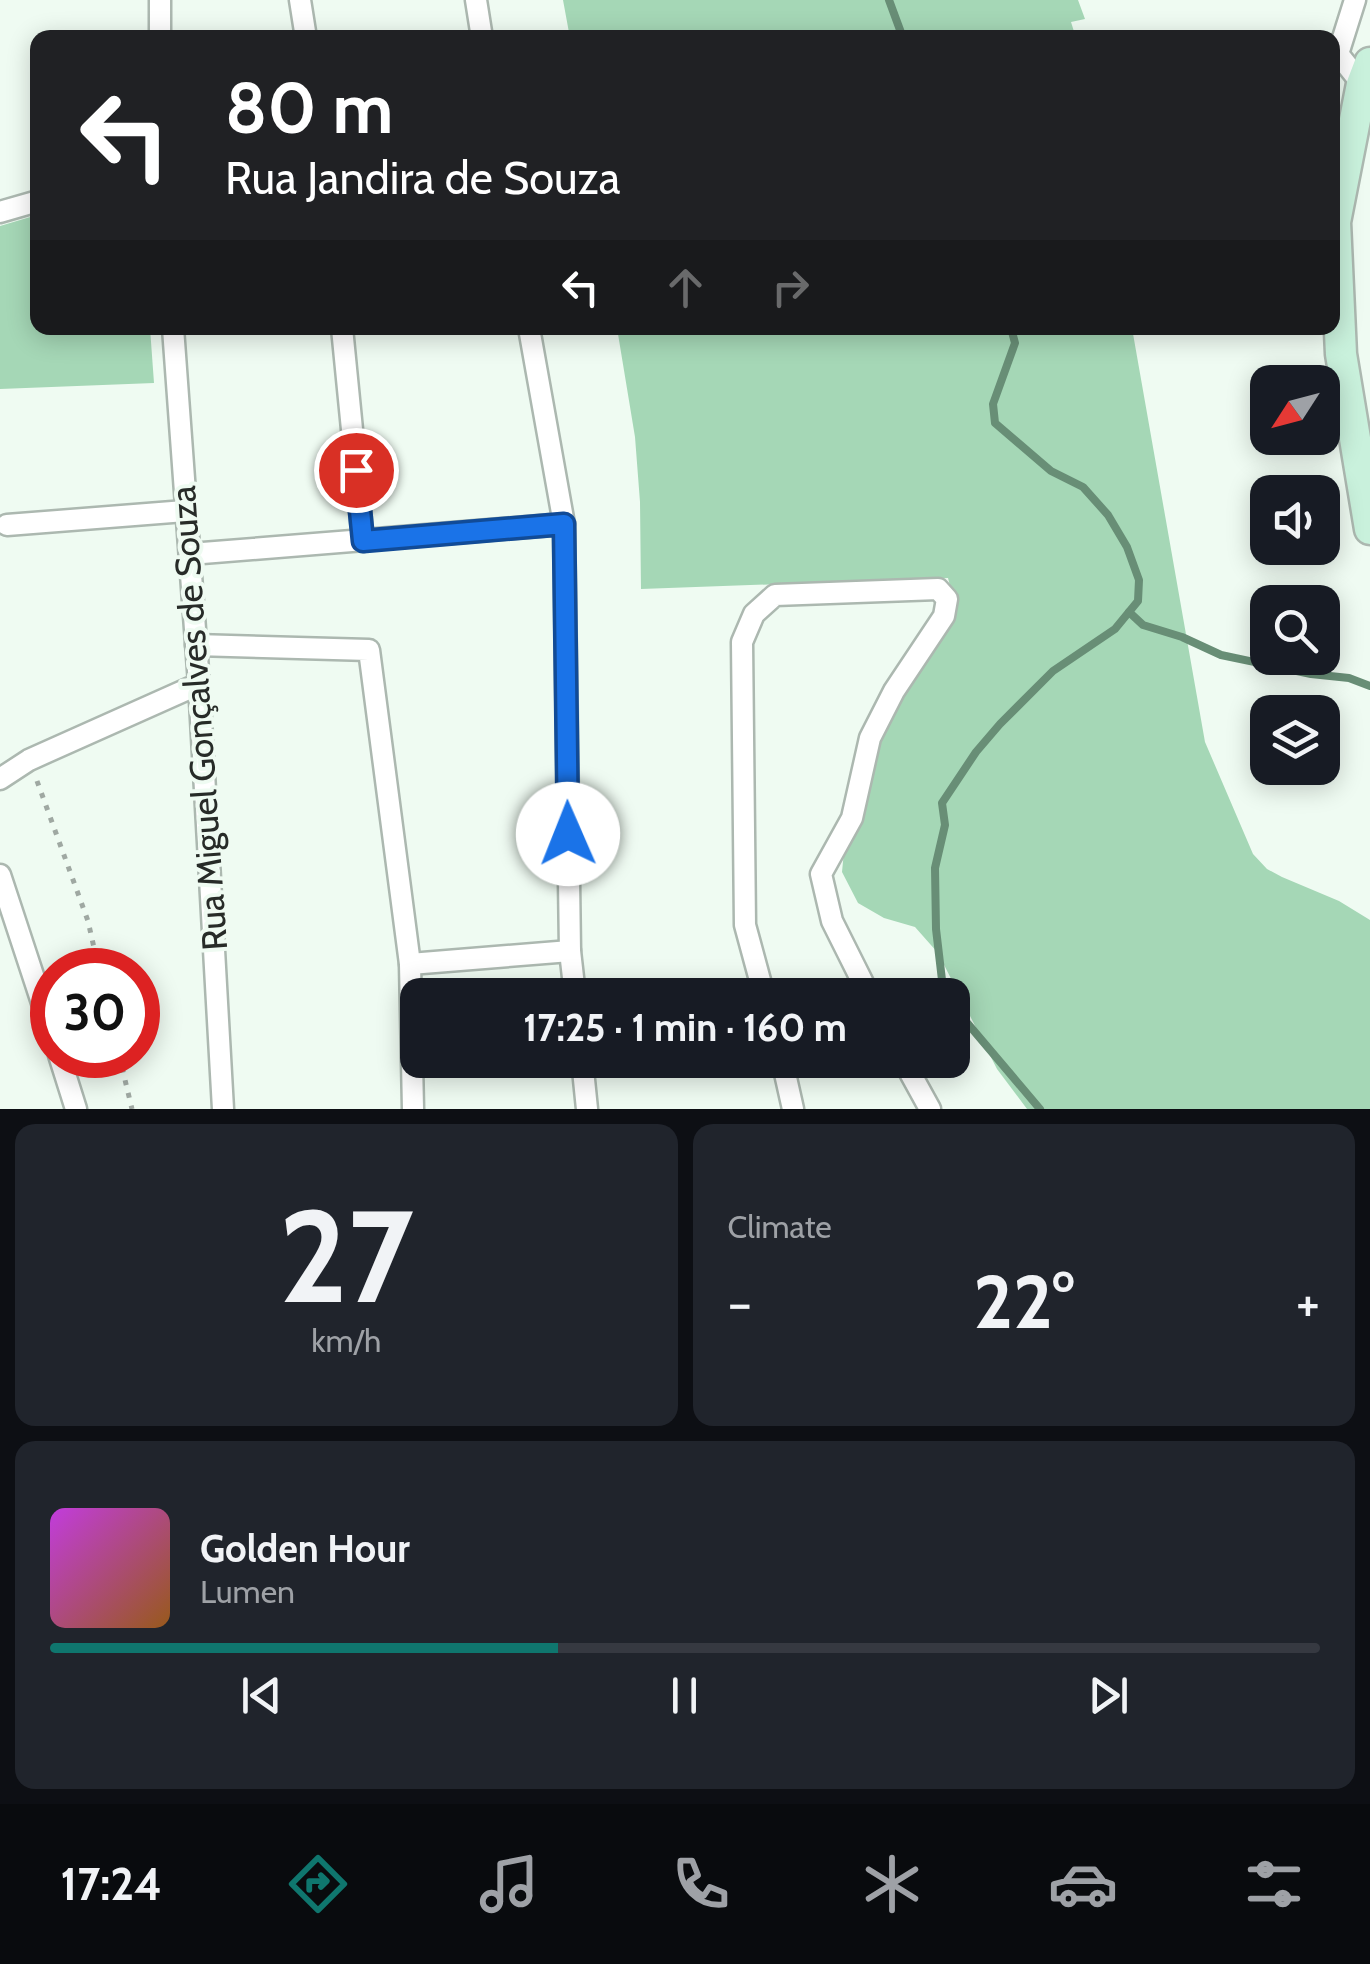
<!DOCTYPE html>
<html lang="en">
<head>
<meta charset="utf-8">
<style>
  :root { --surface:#171b24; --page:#20242c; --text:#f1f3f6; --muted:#9ea1a6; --line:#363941; --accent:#0f766e }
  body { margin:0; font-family:Cabin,sans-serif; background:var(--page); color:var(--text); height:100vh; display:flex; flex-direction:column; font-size:38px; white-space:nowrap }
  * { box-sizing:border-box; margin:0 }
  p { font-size:32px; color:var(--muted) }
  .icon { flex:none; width:55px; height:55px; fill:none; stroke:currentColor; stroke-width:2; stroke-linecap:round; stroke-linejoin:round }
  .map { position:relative; height:1109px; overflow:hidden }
  .side { display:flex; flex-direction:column; gap:15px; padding:15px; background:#0d0f14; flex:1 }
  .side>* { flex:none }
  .banner { position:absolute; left:30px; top:30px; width:1310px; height:305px; border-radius:20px; box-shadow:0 5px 25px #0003; background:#202124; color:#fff; overflow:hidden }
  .needle { width:65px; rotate:234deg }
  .controls { position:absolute; left:1250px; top:365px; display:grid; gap:20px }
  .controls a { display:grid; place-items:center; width:90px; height:90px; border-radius:20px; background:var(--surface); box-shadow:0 5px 25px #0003; font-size:50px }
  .speed { position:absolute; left:30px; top:948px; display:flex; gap:20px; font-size:50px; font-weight:700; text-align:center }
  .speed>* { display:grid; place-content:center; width:130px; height:130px; border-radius:50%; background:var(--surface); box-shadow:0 5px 25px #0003; line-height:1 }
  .speed .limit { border:15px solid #d22; background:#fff; color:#111 }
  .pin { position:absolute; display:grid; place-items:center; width:85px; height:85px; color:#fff; margin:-42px; border:5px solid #fff; border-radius:50%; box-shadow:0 2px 10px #0007 }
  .me { position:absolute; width:110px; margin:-55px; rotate:359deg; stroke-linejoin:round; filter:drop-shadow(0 0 8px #0008) }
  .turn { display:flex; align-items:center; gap:35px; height:210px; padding:0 30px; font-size:45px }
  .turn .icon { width:130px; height:130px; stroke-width:2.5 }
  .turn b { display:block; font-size:70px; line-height:85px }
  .lanes { display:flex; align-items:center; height:95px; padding:0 30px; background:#0003; justify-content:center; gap:50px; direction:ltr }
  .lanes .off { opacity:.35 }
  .big { font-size:75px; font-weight:800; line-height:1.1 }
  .side .widget { flex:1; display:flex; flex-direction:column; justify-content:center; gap:15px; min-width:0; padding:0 35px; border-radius:20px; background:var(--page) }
  .side .dial { align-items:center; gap:0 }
  .dial b { font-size:130px; line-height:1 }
  .song { display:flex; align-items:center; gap:30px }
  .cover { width:120px; height:120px; border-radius:15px; background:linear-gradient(135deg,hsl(290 70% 55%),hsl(30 70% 35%)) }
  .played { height:10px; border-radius:5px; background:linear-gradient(90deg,var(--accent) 40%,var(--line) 40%) }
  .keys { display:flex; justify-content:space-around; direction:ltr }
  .heat { display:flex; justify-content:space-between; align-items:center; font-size:55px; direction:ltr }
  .side .tiles { flex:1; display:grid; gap:15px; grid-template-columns:1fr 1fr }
  .widget:last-child { grid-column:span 2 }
  .trip { position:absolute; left:400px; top:978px; width:570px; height:100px; border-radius:20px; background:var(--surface); box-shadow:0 5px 25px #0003; font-weight:800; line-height:100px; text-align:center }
  .tabs { display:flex; height:160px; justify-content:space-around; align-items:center; background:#090b0e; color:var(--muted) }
  .tabs .icon { width:70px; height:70px }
  .tabs .current { color:var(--accent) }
  .tabs b { font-size:45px; color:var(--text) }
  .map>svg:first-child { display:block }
  .green { fill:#a5d7b6 }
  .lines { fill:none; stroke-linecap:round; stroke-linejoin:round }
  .stream { stroke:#688e76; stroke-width:8 }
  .street-casing { stroke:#acb8b0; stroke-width:25 }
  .secondary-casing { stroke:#acb8b0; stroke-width:35 }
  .path { stroke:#9fa8a2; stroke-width:5; stroke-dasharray:5 8; stroke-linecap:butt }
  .street { stroke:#fff; stroke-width:20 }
  .secondary { stroke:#c9f1dc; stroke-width:30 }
  .route-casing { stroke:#114b97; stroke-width:25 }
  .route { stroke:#1a73e8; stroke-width:18 }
  .labels { text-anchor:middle; stroke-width:8; stroke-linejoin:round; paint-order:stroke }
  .street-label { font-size:35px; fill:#272b28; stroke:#effbf2 }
</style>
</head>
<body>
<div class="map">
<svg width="1370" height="1109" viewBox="0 0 1370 1109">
  <rect width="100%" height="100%" fill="#effbf2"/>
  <g class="green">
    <polygon points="563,0 1078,0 1085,19 1071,22 1076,38 570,38"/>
    <polygon points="37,215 38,328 150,328 154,383 0,389 0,226"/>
    <polygon points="617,328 1132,328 1205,742 1253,854 1267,869 1282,877 1339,901 1370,920 1370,1109 1027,1109 997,1069 938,953 915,927 884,918 858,903 842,872 846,831 881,725 954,602 948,578 641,589 640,502 635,437"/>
  </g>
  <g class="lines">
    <g class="stream">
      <polyline points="889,0 903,38"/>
      <polyline points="1129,612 1143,625 1182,637 1221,655 1311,674 1349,678 1370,686"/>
      <polyline points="948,995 942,980 936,929 935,868 945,825 942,803 976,752 1000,724 1053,671 1115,629 1138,601 1139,580 1127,547 1108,515 1083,487 1051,471 995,423 993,404 1015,343 1011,328"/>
      <polyline points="952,1005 1040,1109"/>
    </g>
    <defs>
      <g id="street">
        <polyline points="160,0 160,38"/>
        <polyline points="300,0 306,38"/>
        <polyline points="476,0 482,38"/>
        <polyline points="1355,0 1338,54 1362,84"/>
        <polyline points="0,212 38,201"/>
        <polyline points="173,328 199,684 223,1109"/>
        <polyline points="342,328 363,541"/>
        <polyline points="529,328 564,524 570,951 575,995"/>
        <polyline points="7,525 185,511"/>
        <polyline points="190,554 564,524"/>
        <polyline points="196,645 369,650 410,964 413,1109"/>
        <polyline points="0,779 29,760 199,684"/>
        <polyline points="0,875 52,1033"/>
        <polyline points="410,964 570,951"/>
        <polyline points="764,995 745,925 742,642 754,614 775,595 938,589 947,599 944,616 894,691 870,738 852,818 821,874 832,921 869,995"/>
        <polyline points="59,1055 76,1109"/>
        <polyline points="582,1060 587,1109"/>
        <polyline points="782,1060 793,1109"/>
        <polyline points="903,1060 930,1109"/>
      </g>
      <polyline id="secondary" points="1370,63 1362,84 1335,222 1341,354 1370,529"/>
    </defs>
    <use href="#street" class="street-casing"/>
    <use href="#secondary" class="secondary-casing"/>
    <g class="path">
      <polyline points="37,781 88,921 99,970"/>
      <polyline points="119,1055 132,1109"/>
    </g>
    <use href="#street" class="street"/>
    <use href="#secondary" class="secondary"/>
  </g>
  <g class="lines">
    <defs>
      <polyline id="route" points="356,470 363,541 564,524 568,834"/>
    </defs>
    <use href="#route" class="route-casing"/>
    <use href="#route" class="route"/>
  </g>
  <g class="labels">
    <g class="street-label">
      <text transform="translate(199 718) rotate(-94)" y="12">Rua Miguel Gonçalves de Souza</text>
    </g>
  </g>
</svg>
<div class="controls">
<a><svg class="needle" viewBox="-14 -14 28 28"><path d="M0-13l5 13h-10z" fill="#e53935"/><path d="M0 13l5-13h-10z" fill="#9ea1a6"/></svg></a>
<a><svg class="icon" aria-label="sound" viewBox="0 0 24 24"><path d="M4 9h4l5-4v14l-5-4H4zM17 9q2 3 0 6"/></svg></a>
<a><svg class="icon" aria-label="search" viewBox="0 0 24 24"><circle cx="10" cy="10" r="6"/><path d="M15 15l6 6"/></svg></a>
<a><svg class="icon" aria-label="layers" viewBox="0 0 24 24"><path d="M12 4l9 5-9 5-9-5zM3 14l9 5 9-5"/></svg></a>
</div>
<div class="speed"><div class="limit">30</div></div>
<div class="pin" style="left:356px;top:470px;background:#d93025"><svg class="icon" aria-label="arrive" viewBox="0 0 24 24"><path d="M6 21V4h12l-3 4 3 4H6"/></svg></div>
<svg class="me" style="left:568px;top:834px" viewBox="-20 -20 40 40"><circle r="19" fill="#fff"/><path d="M0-13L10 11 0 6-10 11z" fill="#1a73e8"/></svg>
<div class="trip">17:25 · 1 min · 160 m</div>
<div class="banner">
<div class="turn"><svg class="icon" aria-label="left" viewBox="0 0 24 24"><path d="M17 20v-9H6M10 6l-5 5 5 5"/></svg><div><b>80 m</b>Rua Jandira de Souza</div></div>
<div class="lanes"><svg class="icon" aria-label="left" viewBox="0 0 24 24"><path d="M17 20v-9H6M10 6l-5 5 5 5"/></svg><svg class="icon off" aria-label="ahead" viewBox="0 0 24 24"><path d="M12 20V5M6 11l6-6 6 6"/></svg><svg class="icon off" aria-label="right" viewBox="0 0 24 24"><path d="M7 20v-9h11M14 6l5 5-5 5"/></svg></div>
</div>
</div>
<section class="side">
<div class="tiles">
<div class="widget dial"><b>27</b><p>km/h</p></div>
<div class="widget"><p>Climate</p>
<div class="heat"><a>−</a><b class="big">22°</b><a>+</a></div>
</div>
<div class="widget">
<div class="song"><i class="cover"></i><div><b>Golden Hour</b><p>Lumen</p></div></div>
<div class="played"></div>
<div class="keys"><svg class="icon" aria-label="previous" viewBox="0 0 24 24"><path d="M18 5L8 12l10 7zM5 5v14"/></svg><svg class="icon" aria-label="pause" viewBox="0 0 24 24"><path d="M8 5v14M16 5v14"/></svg><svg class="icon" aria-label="next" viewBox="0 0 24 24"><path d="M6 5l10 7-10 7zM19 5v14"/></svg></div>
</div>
</div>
</section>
<nav class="tabs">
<b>17:24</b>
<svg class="icon current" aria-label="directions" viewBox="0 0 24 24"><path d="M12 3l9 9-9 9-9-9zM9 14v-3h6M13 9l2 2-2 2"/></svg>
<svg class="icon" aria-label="music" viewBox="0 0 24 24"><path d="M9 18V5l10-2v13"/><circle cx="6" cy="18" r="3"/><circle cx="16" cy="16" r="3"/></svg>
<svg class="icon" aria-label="phone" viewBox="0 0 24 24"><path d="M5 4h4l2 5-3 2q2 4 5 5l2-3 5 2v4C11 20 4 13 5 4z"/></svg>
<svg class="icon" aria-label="climate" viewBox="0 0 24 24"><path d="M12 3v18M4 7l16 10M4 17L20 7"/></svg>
<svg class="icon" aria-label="car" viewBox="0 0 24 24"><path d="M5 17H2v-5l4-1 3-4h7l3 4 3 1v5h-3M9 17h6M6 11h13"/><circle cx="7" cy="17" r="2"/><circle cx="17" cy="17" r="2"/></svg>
<svg class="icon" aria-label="filters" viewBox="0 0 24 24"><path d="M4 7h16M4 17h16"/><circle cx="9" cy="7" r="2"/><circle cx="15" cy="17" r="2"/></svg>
</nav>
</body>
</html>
